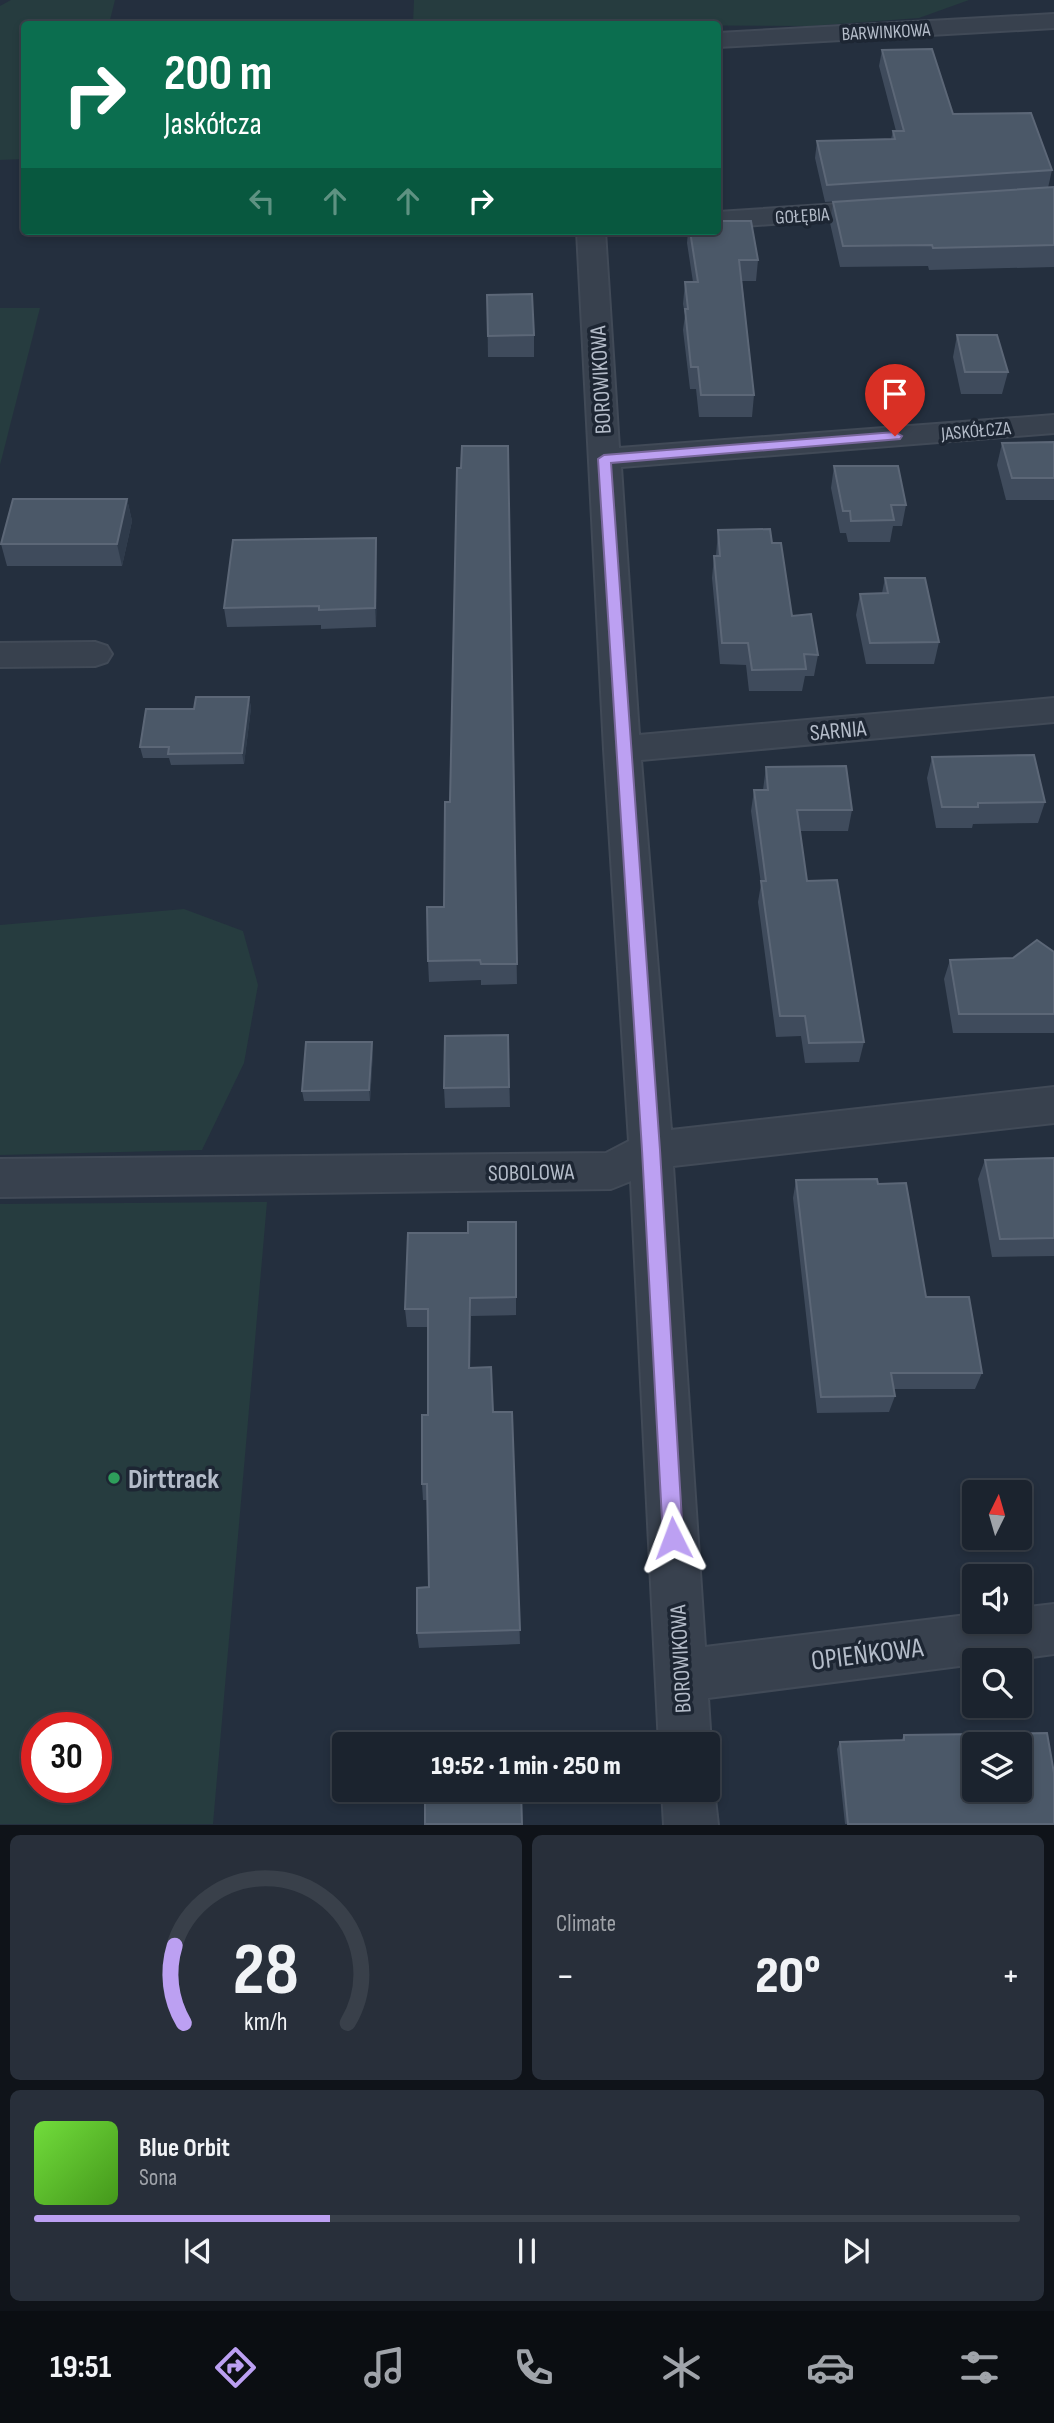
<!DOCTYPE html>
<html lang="en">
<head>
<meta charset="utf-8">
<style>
  :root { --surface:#1b232e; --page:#282f3a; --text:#f1f3f6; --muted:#a0a4aa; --line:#39404a; --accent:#bca0f2 }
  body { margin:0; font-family:"Sofia Sans Condensed",sans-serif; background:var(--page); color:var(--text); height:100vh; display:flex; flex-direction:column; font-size:26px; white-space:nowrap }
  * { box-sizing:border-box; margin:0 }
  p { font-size:23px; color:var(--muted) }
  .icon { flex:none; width:38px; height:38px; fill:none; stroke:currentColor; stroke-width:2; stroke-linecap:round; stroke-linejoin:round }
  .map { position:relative; height:1825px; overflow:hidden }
  .drawer { display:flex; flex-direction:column; gap:10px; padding:10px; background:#0f1319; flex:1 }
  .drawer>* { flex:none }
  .banner { position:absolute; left:21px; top:21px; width:700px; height:214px; border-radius:7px; box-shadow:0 4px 10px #0003,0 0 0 2px var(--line); background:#0b6e4f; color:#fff; overflow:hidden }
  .needle { width:46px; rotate:5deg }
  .tools { position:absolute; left:962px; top:1480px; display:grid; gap:14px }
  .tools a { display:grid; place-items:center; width:70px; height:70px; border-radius:7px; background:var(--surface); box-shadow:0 4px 10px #0003,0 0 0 2px var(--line); font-size:35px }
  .speed { position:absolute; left:21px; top:1712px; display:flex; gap:14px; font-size:35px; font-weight:700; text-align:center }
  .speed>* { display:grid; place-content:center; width:91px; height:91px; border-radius:50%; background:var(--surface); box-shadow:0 4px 10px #0003,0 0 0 2px var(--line); line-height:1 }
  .speed .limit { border:10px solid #d22; background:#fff; color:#111 }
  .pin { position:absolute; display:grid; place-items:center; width:60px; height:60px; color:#fff; margin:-72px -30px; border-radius:50% 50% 50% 0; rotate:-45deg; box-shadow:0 0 7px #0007 }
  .pin .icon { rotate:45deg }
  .me { position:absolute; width:77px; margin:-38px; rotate:357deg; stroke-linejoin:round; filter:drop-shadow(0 0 5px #0008) }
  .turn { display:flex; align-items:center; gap:24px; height:147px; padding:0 28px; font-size:32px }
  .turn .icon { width:91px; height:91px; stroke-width:2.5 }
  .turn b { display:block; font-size:49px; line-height:60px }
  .lanes { display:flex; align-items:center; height:66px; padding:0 28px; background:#0003; justify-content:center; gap:35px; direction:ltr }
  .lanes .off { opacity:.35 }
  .big { font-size:52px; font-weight:800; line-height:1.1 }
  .drawer .widget { flex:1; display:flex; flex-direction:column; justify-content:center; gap:10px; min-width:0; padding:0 24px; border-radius:10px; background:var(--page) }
  .drawer .dial { align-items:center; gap:0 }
  .dial svg { height:182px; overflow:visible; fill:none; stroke:var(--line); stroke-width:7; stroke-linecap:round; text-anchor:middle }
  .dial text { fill:var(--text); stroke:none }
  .song { display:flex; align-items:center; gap:21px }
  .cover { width:84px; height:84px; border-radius:10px; background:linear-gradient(135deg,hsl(100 70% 55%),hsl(100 70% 35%)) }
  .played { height:7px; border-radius:4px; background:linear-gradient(90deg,var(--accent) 30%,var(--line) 30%) }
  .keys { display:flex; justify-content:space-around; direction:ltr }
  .heat { display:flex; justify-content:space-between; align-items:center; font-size:38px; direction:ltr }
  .drawer .tiles { flex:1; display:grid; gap:10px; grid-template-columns:1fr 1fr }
  .widget:last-child { grid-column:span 2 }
  .trip { position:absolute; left:332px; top:1732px; width:388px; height:70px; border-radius:7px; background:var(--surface); box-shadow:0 4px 10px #0003,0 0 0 2px var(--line); font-weight:800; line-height:70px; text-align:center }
  .tabs { display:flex; height:112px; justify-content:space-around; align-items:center; background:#0b0e12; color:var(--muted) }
  .tabs .icon { width:49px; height:49px }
  .tabs .current { color:var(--accent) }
  .tabs b { font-size:32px; color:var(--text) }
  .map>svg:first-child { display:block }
  .green { fill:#263c3f; fill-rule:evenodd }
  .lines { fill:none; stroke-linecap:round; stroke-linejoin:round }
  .minor-casing { stroke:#414a57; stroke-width:4 }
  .minor { fill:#38414e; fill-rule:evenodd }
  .wall { fill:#3f4b5c }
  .shaded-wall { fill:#2f3b4b }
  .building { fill:#4b5868; stroke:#5c6777; stroke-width:2; fill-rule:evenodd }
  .route { fill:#bca0f2; stroke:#7a689d; stroke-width:2 }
  .leisure-dot { fill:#2e9e5b; stroke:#1d2633; stroke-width:2.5 }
  .labels { text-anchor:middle; stroke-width:7; stroke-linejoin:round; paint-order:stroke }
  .far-street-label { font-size:19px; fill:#b4bcc9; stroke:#1d2633 }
  .street-label { font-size:23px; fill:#b4bcc9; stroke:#1d2633 }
  .near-poi-label { font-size:28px; font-weight:bold; fill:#b4bcc9; stroke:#1d2633; text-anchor:start }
  .near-street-label { font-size:28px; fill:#b4bcc9; stroke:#1d2633 }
</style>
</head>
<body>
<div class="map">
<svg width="1054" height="1825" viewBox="0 0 1054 1825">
  <rect width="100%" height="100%" fill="#242f3e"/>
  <g class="green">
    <polygon points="11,0 115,0 109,24 24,24 24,159 0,160 0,6"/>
    <polygon points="414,0 969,0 919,18 810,26 413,24"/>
    <polygon points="0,308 40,308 0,465"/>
    <polygon points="184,909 243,931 258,985 244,1063 202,1150 0,1155 0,925"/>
    <path d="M267 1202 213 1824H0V1204ZM96 1727V1787H37V1727Z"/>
  </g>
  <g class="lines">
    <defs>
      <g id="minor">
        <polygon points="1054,14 1054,28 718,47 718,33"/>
        <polygon points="884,201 894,203 897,209 894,215 718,228 718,212"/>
        <polygon points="577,231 605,231 619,448 1054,415 1054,433 621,467 639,735 1054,698 1054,722 641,760 671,1130 1054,1087 1054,1123 673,1166 705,1647 975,1614 975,1622 1020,1622 1020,1608 1054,1604 1054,1654 1002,1661 975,1661 975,1664 708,1698 711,1745 709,1751 709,1745 659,1745 631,1181 611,1189 0,1197 0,1159 606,1153 629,1141 604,749"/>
        <polygon points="95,642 107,646 112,654 107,662 95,666 0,667 0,643"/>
        <polygon points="709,1776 714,1790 718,1825 664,1825 662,1790 709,1790"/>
      </g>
    </defs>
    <use href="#minor" class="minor-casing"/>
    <use href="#minor" class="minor"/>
  </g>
  <g class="wall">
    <polygon points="882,50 953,114 1052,170 1048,188 1054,187 1054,267 929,270 928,266 840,267 830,223 833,202 910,197 825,202 815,158 817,141 891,139 893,131 896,131 879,66"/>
    <polygon points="469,231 528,231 528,233 470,233"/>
    <polygon points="688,231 718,231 758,260 756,281 742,281 754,395 752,417 699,417 696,389 690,389 683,330 685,315 683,304 685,282 693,282 687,243"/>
    <polygon points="487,295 534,335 534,357 488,357"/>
    <polygon points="957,335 1008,372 1002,394 961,394 953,357"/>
    <polygon points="1054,442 1054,500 1006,500 997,465 1002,443"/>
    <polygon points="508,446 517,984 481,985 481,980 429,982 428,961 444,907 450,802 461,468"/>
    <polygon points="834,466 906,505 902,526 893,526 890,542 848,542 846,533 840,533 831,488"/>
    <polygon points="127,499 132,521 122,566 7,566 1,544"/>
    <polygon points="718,530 772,543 792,616 818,655 814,676 805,676 802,691 749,691 746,665 720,664 712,578 714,556 716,556"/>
    <polygon points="376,538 377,556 376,627 321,629 321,625 227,627 224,608"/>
    <polygon points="885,578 939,642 934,664 866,664 856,615 860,594 882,593"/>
    <polygon points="249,697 251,708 244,764 171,765 169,758 143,758 140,747 194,709"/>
    <polygon points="932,757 1045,802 1038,823 973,824 972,828 936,828 927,778"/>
    <polygon points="766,767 852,810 848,831 800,831 807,881 864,1042 859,1062 805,1063 801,1036 776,1037 758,902 761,884 751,811 754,790 763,790"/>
    <polygon points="1054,952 1054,1033 953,1033 944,979 950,960 1013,958"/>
    <polygon points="508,1035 510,1107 445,1108 444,1088"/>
    <polygon points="372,1042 373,1052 370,1101 304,1101 302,1091"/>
    <polygon points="1054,1158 1054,1256 992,1257 978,1179 985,1160"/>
    <polygon points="796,1180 878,1184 926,1297 982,1373 975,1389 894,1389 895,1396 889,1412 817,1413 793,1198"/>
    <polygon points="516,1222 516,1315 471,1316 470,1368 493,1412 512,1412 520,1644 419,1648 417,1633 429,1587 428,1500 423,1500 422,1484 428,1415 428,1327 407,1327 405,1309 468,1233"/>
    <polygon points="904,1735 1054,1824 845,1824 837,1749 840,1742 901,1741"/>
  </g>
  <g class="shaded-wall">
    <polygon points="127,499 132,521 122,566 117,544"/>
    <polygon points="376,538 377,556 376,627 375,608"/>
    <polygon points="249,697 251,708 244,764 242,753"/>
    <polygon points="372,1042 373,1052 370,1101 369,1090"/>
    <polygon points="470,1298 471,1316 470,1386 469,1368"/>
  </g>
  <g class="building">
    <polygon points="932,49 953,114 1031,113 1052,170 827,185 817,141 895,139 893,131 904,131 882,50"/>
    <polygon points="1054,187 1054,245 933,248 932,245 843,246 833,202"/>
    <polygon points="718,221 751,221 758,260 739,260 754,395 701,395 698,367 691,367 685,309 688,309 685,282 698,282 690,231 718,231"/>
    <polygon points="532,294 534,335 488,336 487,295"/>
    <polygon points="957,335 997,335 1008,372 965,372"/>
    <polygon points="1054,442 1054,478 1012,478 1002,443"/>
    <polygon points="462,446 508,446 517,964 481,964 480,960 428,961 427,907 444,907 445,802 450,802 457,468 461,468"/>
    <polygon points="834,466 898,466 906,505 891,505 894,520 851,521 850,511 843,511"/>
    <polygon points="13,499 127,499 117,544 1,544"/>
    <polygon points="770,529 772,543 781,543 792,616 811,614 818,655 804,654 806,669 752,670 748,643 722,643 714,556 720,556 718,530"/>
    <polygon points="376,538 375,608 319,610 319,606 224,608 233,540"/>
    <polygon points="885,578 925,578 939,642 870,643 860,594 888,593"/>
    <polygon points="196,697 249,697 242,753 168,754 169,747 140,747 146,709 194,709"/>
    <polygon points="1034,755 1045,802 978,803 978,807 942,807 932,757"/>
    <polygon points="846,766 852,810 797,810 807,881 837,880 864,1042 809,1043 805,1016 780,1016 761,881 766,881 754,790 768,790 766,767"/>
    <polygon points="1037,940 1054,952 1054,1014 959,1014 950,960 1013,958"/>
    <polygon points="508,1035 509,1087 444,1088 445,1036"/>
    <polygon points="306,1042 372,1042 369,1090 302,1091"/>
    <polygon points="1054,1158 1054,1238 1000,1239 985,1160"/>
    <polygon points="877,1179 878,1184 906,1183 926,1297 969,1297 982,1373 891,1373 895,1396 821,1397 796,1180"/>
    <polygon points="468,1222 516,1222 516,1297 470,1298 469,1368 491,1367 493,1412 512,1412 520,1630 417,1633 417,1588 429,1587 427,1484 422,1484 422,1415 428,1415 428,1309 405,1309 408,1233 468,1233"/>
    <path d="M1047 1733 1054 1773V1824H848L840 1742 904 1740V1735ZM975 1745H1020V1790H975Z"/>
    <polygon points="425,1790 521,1790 522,1824 425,1824"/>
  </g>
  <polygon class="route" points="895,432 902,436 900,439 611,463 660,1150 683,1538 680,1545 673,1548 666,1545 663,1538 642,1150 598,459 604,455"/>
  <circle class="leisure-dot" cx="114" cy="1478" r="7"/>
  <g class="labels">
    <g class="far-street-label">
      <text transform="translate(886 31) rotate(-3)" y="7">BARWINKOWA</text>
      <text transform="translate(802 215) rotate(-4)" y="7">GOŁĘBIA</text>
      <text transform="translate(976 430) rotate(-5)" y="7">JASKÓŁCZA</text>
    </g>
    <g class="street-label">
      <text transform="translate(600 380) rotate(-93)" y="8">BOROWIKOWA</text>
      <text transform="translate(838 730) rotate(-5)" y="8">SARNIA</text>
      <text transform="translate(531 1172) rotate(-1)" y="8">SOBOLOWA</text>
      <text transform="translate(680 1659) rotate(-93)" y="8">BOROWIKOWA</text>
    </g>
    <g class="near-poi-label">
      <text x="128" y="1488">Dirttrack</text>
    </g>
    <g class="near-street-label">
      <text transform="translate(867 1653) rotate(-7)" y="10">OPIEŃKOWA</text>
    </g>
  </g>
</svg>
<div class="tools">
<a><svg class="needle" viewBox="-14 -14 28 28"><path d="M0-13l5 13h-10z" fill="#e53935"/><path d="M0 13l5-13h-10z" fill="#a0a4aa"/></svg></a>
<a><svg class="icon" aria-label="sound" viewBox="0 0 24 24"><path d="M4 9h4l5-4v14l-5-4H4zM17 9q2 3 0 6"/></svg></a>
<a><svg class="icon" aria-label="search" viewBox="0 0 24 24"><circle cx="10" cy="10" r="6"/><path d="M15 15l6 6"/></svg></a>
<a><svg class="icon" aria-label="layers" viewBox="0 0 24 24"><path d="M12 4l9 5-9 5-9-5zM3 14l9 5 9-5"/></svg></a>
</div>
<div class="speed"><div class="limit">30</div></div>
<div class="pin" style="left:895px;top:436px;background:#d93025"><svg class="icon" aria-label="arrive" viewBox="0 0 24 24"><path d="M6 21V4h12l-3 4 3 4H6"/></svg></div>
<svg class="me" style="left:673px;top:1538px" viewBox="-20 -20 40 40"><path d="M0-17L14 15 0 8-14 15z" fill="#bca0f2" stroke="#fff" stroke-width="4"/></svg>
<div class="trip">19:52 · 1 min · 250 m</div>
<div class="banner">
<div class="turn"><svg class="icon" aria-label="right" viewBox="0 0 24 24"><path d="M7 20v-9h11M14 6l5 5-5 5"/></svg><div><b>200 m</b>Jaskółcza</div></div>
<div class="lanes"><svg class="icon off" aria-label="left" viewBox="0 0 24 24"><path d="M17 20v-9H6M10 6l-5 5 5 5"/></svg><svg class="icon off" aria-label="ahead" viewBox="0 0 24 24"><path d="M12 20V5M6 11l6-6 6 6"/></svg><svg class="icon off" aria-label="ahead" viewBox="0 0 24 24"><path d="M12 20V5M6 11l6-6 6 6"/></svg><svg class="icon" aria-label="right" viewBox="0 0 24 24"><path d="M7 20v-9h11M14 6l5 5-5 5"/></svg></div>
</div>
</div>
<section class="drawer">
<div class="tiles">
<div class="widget dial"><svg viewBox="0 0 100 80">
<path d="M14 69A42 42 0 1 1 86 69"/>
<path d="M14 69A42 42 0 0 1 10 35" stroke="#bca0f2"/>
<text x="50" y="56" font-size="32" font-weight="700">28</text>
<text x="50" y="72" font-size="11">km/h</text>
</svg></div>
<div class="widget"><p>Climate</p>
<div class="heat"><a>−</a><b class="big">20°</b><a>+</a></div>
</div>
<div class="widget">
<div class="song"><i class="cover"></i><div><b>Blue Orbit</b><p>Sona</p></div></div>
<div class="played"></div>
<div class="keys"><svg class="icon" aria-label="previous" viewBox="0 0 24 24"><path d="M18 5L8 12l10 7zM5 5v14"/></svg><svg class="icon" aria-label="pause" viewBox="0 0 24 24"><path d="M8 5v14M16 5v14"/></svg><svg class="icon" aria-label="next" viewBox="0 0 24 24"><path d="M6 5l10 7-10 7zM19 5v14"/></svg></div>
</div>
</div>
</section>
<nav class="tabs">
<b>19:51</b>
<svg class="icon current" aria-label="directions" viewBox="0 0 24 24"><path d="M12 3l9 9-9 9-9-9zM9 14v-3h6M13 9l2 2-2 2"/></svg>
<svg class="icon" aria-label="music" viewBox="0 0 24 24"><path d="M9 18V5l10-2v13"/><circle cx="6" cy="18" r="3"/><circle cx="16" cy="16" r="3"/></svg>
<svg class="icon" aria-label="phone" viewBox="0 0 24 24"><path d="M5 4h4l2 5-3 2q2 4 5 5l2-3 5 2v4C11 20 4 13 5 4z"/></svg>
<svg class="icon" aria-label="climate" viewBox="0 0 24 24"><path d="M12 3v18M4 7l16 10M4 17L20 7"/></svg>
<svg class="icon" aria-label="car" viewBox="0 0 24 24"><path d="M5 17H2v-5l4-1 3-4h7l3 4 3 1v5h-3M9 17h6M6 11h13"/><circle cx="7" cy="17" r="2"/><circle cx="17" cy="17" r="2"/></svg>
<svg class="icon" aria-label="filters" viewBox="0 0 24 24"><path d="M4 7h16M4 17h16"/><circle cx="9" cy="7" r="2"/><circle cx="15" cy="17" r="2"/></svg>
</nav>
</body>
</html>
